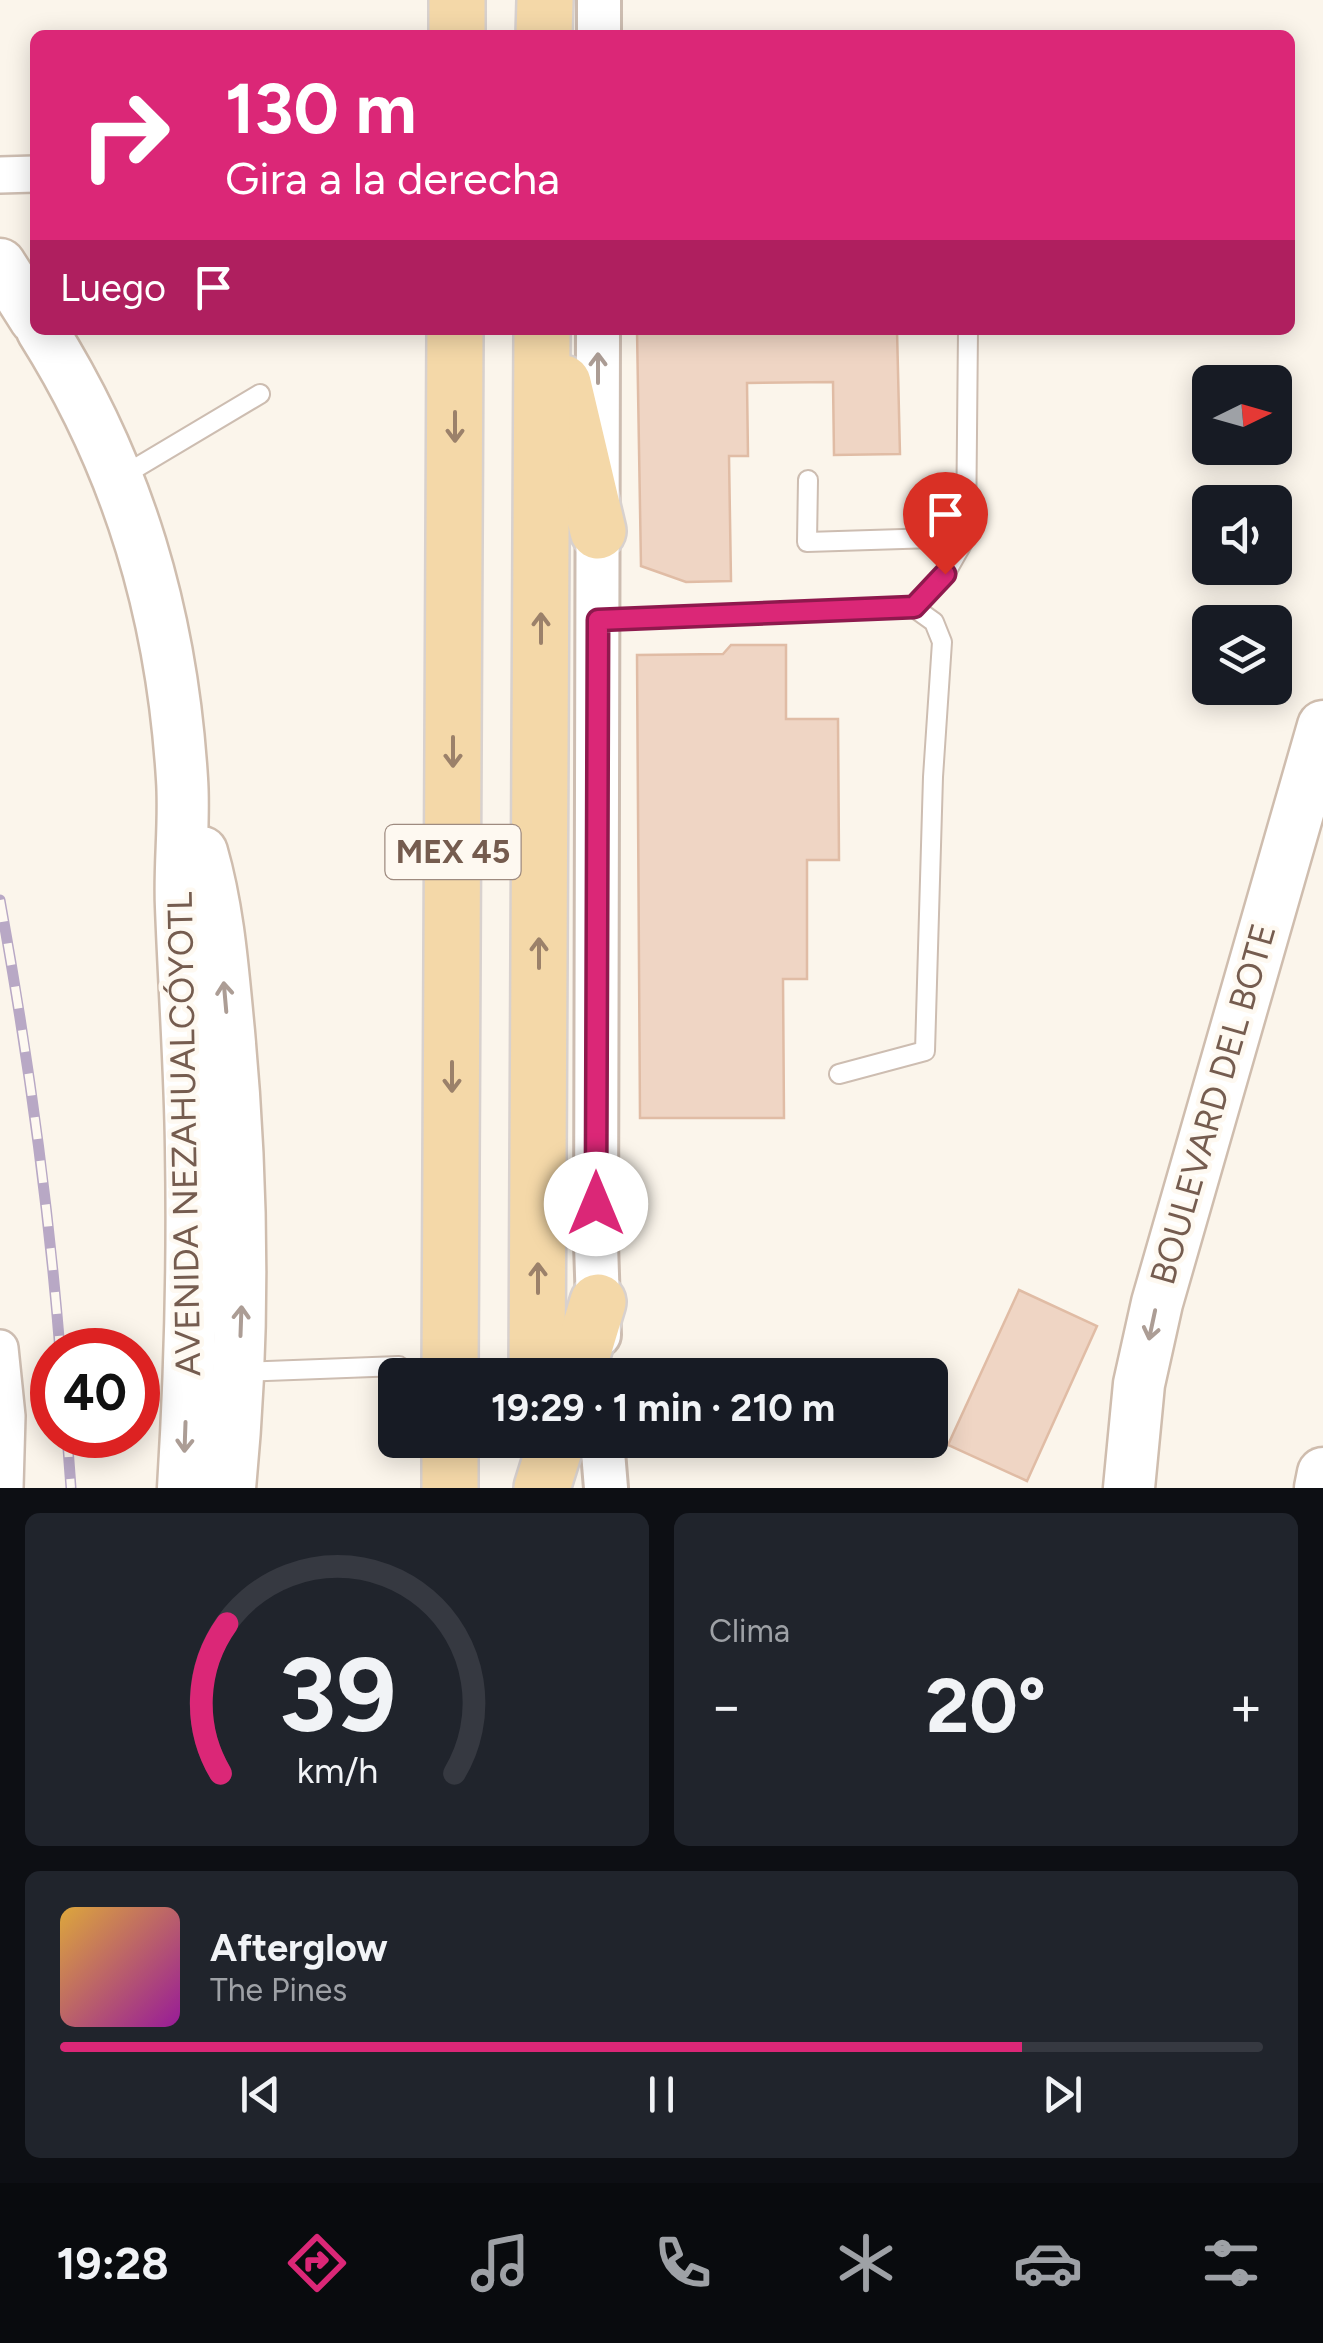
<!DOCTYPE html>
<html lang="es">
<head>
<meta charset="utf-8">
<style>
  :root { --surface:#171b24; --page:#20242c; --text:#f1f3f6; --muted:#9ea1a6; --line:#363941; --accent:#db2777 }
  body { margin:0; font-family:Figtree,sans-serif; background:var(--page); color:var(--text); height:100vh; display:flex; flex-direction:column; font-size:38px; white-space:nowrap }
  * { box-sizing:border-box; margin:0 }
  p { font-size:32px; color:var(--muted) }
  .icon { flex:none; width:55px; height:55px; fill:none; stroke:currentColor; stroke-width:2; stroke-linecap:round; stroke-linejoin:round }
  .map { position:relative; height:1488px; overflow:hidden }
  .sheet { display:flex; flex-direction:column; gap:25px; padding:25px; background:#0d0f14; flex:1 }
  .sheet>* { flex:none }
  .guide { position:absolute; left:30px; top:30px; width:1265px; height:305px; border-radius:15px; box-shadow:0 5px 25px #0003; background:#db2777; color:#fff; overflow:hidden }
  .needle { width:65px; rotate:85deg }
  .controls { position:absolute; left:1192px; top:365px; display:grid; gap:20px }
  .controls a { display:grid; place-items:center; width:100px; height:100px; border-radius:15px; background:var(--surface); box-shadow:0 5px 25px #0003; font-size:50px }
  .speed { position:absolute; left:30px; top:1328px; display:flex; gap:20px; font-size:50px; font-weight:700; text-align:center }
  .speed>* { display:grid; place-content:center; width:130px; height:130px; border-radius:50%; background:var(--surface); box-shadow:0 5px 25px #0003; line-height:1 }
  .speed .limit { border:15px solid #d22; background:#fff; color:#111 }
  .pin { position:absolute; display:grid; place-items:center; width:85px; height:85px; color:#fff; margin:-102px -42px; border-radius:50% 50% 50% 0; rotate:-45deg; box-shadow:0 0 10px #0007 }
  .pin .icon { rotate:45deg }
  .me { position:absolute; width:110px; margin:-55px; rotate:0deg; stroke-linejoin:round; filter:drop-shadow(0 0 8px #0008) }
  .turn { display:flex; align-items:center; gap:35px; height:210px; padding:0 30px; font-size:45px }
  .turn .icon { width:130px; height:130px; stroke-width:2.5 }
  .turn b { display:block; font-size:70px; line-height:85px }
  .then { display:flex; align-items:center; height:95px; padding:0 30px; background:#0003; gap:20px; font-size:38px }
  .big { font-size:75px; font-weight:700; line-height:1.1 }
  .sheet .widget { flex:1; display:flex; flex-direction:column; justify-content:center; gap:15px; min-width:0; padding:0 35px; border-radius:15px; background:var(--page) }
  .sheet .dial { align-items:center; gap:0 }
  .dial svg { height:260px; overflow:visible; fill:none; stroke:var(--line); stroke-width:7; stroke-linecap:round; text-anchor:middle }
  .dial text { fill:var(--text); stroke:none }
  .song { display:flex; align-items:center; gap:30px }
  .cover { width:120px; height:120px; border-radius:15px; background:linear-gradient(135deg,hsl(40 70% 55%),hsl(300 70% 35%)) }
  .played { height:10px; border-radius:5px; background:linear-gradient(90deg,var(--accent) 80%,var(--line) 80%) }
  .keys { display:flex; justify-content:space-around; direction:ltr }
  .heat { display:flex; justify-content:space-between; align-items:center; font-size:55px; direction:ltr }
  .sheet .tiles { flex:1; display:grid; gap:25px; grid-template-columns:1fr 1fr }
  .widget:last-child { grid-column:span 2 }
  .trip { position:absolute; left:378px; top:1358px; width:570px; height:100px; border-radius:15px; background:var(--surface); box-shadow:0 5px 25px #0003; font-weight:700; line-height:100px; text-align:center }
  .tab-bar { display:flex; height:160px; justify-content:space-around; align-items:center; background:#090b0e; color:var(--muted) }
  .tab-bar .icon { width:70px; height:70px }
  .tab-bar .on { color:var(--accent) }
  .tab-bar b { font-size:45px; color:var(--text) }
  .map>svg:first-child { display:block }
  .building { fill:#efd5c4; stroke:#e0bca5; stroke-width:2.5 }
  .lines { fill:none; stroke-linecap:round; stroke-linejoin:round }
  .service-casing { stroke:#cdbdb1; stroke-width:22 }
  .minor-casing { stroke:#cdbdb1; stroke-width:40 }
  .tertiary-casing { stroke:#cdbdb1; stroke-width:48 }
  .secondary-casing { stroke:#cfbdae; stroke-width:55 }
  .primary-casing { stroke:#d8d1ce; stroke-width:60 }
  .service { stroke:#fff; stroke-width:18 }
  .minor { stroke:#fff; stroke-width:35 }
  .tertiary { stroke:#fff; stroke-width:42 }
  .secondary { stroke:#fff; stroke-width:50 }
  .primary { stroke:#f4d8a8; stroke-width:55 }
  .rail-casing { stroke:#b8a8c5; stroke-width:11 }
  .rail { stroke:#fef9f1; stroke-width:8; stroke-dasharray:22; stroke-linecap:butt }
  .oneway { stroke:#ac9d95 }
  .oneway2 { stroke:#9b816a }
  .route-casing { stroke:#8e194d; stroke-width:25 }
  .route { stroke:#db2777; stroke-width:18 }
  .labels { text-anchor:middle; stroke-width:9; stroke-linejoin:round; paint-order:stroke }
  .shield { fill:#fef9f1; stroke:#9e8b80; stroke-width:2.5 }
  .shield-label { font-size:32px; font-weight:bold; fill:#755c4f }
  .street-label { font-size:35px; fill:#755c4f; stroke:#fef9f1 }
</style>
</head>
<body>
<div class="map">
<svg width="1323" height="1488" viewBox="0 0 1323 1488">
  <rect width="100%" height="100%" fill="#fbf5eb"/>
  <g class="building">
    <polygon points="637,330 897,330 900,454 834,455 833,382 747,383 748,456 729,456 731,581 686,582 641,566"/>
    <polygon points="731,645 786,645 786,719 838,719 839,860 807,860 807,979 783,979 784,1118 640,1118 637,655 723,654"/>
    <polygon points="1019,1290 1097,1326 1027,1481 948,1445"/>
  </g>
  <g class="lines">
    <defs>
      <g id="service">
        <polyline points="119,478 260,394"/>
        <polyline points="808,480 807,542 966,537"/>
        <polyline points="913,607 945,574 966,537 968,330"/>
        <polyline points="598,620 913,607 934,622 942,642 933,777 925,1051 839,1074"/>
        <polyline points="240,1372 399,1366"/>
      </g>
      <g id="minor">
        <polyline points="0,175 35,174"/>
        <polyline points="0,1348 7,1416 5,1488"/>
      </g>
      <g id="tertiary">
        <polyline points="599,35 599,0"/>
        <polyline points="598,330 596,1244 599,1335"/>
        <polyline points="602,1440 606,1488"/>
      </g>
      <g id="secondary">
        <polyline points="0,264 35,319"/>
        <path d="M42 330C129 468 172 616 182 779 185 822 179 865 181 907 184 988 190 1068 191 1148 193 1262 190 1375 183 1488"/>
        <path d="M202 852C219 911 223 971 229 1032 243 1185 245 1335 230 1488"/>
        <polyline points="1129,1488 1139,1384 1157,1303 1323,726"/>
        <polyline points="1320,1488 1323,1473"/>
      </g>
      <g id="primary">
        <polyline points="457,35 457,0"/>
        <polyline points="544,35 545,0"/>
        <polyline points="563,383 598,531"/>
        <polyline points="450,1375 455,330"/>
        <polyline points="537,1375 542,330"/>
        <polyline points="576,1375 598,1302"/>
        <polyline points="450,1488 450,1440"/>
        <polyline points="542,1488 557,1440"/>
      </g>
    </defs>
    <use href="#service" class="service-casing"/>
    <use href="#minor" class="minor-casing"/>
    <use href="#tertiary" class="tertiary-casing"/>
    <use href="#secondary" class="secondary-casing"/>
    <use href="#primary" class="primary-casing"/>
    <use href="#service" class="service"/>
    <use href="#minor" class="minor"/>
    <use href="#tertiary" class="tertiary"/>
    <use href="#secondary" class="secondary"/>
    <use href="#primary" class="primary"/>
    <defs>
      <g id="rail">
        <path d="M0 900C27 1049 48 1199 60 1350"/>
        <polyline points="67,1435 71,1488"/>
      </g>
    </defs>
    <use href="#rail" class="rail-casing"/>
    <use href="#rail" class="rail"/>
  </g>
  <defs><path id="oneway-shaft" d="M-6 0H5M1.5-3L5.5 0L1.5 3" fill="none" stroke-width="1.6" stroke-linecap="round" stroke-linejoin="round" transform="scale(2.5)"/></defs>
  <g class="oneway">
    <use href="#oneway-shaft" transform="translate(598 368) rotate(-90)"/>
    <use href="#oneway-shaft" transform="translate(225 997) rotate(-95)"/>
    <use href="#oneway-shaft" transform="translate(241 1321) rotate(-88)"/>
    <use href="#oneway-shaft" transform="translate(1152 1325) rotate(102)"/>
    <use href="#oneway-shaft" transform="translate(185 1437) rotate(92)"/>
  </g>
  <g class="oneway2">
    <use href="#oneway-shaft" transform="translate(455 427) rotate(90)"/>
    <use href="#oneway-shaft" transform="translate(541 628) rotate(-90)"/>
    <use href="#oneway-shaft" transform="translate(453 752) rotate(90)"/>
    <use href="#oneway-shaft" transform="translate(539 953) rotate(-90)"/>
    <use href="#oneway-shaft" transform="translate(452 1077) rotate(90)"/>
    <use href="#oneway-shaft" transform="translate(538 1278) rotate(-90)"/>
  </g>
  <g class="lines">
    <defs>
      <polyline id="route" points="596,1204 598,620 914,607 945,574"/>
    </defs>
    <use href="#route" class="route-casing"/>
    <use href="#route" class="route"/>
  </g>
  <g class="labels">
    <rect class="shield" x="385.5" y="825" width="135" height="54" rx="8"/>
    <g class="shield-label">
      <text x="453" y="863">MEX 45</text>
    </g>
    <g class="street-label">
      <text transform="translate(1213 1104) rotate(-74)" y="12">BOULEVARD DEL BOTE</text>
      <text transform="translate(184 1134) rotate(-91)" y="12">AVENIDA NEZAHUALCÓYOTL</text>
    </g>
  </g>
</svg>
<div class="controls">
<a><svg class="needle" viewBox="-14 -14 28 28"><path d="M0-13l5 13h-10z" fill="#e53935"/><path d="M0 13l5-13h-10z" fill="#9ea1a6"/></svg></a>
<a><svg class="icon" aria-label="sound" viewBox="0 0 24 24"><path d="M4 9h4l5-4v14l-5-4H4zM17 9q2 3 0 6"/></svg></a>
<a><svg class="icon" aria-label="layers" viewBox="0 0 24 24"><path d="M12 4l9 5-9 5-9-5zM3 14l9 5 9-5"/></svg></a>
</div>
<div class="speed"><div class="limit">40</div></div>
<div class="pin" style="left:945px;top:574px;background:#d93025"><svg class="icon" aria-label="arrive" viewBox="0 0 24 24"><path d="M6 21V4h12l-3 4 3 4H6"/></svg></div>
<svg class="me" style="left:596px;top:1204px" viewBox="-20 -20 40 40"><circle r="19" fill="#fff"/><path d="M0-13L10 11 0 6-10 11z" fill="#db2777"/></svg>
<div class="trip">19:29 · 1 min · 210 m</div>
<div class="guide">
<div class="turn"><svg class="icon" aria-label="right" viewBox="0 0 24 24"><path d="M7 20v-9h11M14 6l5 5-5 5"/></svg><div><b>130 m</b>Gira a la derecha</div></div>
<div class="then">Luego<svg class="icon" aria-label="arrive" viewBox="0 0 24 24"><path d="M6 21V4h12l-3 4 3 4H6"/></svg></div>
</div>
</div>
<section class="sheet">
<div class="tiles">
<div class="widget dial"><svg viewBox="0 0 100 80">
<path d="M14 69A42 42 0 1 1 86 69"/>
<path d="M14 69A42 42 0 0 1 16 23" stroke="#db2777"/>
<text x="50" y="56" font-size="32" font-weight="700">39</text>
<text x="50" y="72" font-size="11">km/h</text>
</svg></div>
<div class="widget"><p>Clima</p>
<div class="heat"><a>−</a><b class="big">20°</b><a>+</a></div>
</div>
<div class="widget">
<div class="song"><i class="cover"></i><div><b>Afterglow</b><p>The Pines</p></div></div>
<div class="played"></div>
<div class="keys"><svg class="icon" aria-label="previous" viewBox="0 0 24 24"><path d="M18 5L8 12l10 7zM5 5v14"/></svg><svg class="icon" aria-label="pause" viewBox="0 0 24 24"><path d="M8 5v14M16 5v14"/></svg><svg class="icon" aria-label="next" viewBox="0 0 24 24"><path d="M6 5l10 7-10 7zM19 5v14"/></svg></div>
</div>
</div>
</section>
<nav class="tab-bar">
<b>19:28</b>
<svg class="icon on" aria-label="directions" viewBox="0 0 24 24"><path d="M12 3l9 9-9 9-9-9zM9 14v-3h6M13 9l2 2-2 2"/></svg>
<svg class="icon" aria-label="music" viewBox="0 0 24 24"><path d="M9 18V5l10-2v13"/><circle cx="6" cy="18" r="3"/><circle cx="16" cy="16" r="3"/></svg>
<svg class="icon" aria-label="phone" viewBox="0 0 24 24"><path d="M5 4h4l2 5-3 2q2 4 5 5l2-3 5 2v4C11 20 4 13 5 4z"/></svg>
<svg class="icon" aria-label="climate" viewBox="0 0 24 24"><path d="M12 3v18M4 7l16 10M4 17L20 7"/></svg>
<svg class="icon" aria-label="car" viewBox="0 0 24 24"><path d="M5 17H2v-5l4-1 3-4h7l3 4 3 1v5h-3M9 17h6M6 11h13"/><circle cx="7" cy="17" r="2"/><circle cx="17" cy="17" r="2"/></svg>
<svg class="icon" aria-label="filters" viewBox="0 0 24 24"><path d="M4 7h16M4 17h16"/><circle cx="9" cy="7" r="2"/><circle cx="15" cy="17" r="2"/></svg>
</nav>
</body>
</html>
